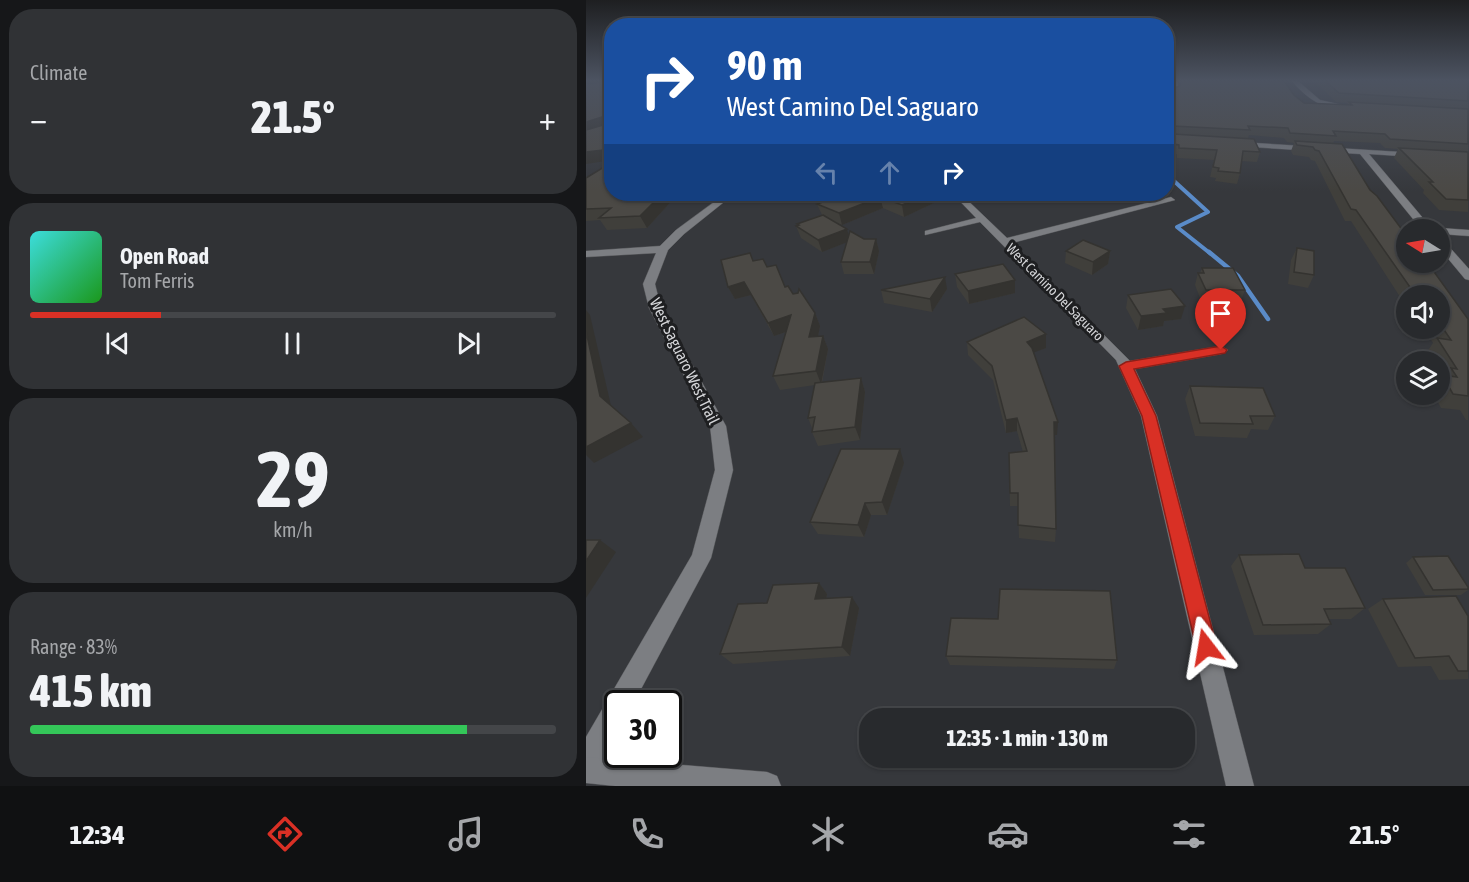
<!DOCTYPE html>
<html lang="en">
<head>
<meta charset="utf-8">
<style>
  :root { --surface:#282a2d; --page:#303235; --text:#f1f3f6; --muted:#a5a7aa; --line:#444649; --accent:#d93025 }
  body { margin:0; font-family:"Asap Condensed",sans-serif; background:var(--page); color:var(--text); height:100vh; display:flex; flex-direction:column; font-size:22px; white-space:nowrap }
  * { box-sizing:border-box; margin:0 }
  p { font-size:20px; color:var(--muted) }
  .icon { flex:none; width:33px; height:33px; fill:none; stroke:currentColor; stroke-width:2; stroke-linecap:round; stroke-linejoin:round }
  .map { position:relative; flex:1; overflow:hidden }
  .sheet { display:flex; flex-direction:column; gap:9px; padding:9px; background:#161719; width:586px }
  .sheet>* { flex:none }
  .top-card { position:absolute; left:18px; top:18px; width:570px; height:183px; border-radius:24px; box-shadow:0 2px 4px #0004,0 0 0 2px var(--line); background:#1a4fa0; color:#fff; overflow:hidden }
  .needle { width:39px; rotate:281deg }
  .buttons { position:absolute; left:810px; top:219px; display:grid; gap:12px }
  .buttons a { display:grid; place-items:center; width:54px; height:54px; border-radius:50%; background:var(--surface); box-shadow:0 2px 4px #0004,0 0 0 2px var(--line); font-size:30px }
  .speed { position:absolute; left:18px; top:690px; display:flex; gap:12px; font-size:30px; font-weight:700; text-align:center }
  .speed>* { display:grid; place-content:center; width:78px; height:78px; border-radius:50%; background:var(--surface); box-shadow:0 2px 4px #0004,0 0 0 2px var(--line); line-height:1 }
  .speed .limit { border:3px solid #111; border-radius:9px; background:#fff; color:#111 }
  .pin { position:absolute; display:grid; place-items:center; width:51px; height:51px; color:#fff; margin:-62px -26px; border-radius:50% 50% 50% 0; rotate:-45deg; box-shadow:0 0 6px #0007 }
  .pin .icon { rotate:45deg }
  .me { position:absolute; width:66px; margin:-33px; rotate:346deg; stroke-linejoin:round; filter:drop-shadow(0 0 4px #0008) }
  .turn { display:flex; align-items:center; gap:21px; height:126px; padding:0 24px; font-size:27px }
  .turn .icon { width:78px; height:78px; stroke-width:2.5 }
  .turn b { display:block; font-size:42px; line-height:51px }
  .lanes { display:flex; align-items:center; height:57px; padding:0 24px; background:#0003; justify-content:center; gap:30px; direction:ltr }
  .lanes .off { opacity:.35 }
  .big { font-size:45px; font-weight:800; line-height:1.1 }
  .sheet .card { flex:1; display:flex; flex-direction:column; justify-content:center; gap:9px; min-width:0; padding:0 21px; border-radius:24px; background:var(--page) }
  .sheet .dial { align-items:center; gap:0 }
  .dial b { font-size:78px; line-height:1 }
  .song { display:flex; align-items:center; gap:18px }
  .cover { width:72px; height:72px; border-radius:9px; background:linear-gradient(135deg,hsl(180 70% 55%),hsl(120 70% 35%)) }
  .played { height:6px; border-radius:3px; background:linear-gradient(90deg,var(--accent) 25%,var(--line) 25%) }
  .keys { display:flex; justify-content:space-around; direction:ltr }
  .heat { display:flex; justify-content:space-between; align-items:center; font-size:33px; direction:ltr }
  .charge { height:9px; border-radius:4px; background:linear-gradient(90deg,#34c759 83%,var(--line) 0) }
  .trip { position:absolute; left:273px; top:708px; width:336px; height:60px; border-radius:24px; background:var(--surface); box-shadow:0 2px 4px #0004,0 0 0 2px var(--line); font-weight:800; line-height:60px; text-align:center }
  .tab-bar { display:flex; height:96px; justify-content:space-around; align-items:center; background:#101112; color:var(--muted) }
  .tab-bar .icon { width:42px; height:42px }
  .tab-bar .selected { color:var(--accent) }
  .tab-bar b { font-size:27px; color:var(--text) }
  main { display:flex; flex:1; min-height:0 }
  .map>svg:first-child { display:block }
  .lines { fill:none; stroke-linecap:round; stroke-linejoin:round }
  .stream-far2 { stroke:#5a8bc8; stroke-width:3 }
  .stream-far1 { stroke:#5a8bc8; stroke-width:4 }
  .stream { stroke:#5a8bc8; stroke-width:4.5 }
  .street-casing { stroke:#555659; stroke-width:1 }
  .secondary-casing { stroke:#555659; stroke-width:1 }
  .street { fill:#7c7e82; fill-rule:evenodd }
  .secondary { fill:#7c7e82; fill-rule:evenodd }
  .wall { fill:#403f3b }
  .shaded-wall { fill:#343330 }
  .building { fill:#4b4945; stroke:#343330; stroke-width:1.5 }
  .route { fill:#d93025; stroke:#8d1f18; stroke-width:1.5 }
  .labels { text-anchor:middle; stroke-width:6; stroke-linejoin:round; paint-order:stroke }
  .far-street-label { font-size:14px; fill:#d4d5d8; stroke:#1e1f21 }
  .street-label { font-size:16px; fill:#d4d5d8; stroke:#1e1f21 }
</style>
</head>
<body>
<main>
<section class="sheet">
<div class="card"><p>Climate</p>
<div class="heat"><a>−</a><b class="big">21.5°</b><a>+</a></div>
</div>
<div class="card">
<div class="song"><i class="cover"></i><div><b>Open Road</b><p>Tom Ferris</p></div></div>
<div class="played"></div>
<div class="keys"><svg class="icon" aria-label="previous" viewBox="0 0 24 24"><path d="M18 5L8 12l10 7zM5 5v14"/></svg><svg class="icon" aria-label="pause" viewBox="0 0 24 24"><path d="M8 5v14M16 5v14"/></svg><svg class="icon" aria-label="next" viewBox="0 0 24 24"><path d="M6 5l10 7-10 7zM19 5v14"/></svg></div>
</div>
<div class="card dial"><b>29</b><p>km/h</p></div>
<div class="card"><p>Range · 83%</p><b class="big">415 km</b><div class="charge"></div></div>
</section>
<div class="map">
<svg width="883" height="786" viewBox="0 0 883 786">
  <rect width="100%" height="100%" fill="#36383c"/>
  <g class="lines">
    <polyline class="stream-far2" points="580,174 590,183"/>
    <polyline class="stream-far1" points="588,181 622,212 591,227 625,254"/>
    <polyline class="stream" points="623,252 652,276 682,319"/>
    <defs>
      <g id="street">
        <polygon points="586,81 592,81 592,92 580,97 580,93 586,91"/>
        <path d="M706 81H712L734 100 765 107C744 116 719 97 706 81Z"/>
        <polygon points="580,137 607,139 611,141 607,143 580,141"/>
        <polygon points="652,142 832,153 833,155 829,157 783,154 847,230 836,230 774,154 649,146"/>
        <polygon points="139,194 148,194 98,234 82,250 69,284 75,308 140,426 147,470 125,558 47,704 32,704 32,732 9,771 0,775 0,737 106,555 129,470 124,426 63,308 57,284 70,253 0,257 0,251 74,246 90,230"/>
        <polygon points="367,194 375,194 421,238 585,197 589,200 426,243 544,361 635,346 642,350 635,354 549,369 571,416 668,786 640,786 555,416 530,360 394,222 339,235 339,231 390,218"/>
        <polygon points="854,228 883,230 883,236 854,234 854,230 850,230"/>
        <polygon points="854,240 858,241 883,269 883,280 879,279 854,249"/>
      </g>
      <polygon id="secondary" points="0,757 181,772 191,776 195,786 29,786 0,783"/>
    </defs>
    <use href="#street" class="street-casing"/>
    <use href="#secondary" class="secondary-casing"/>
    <use href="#street" class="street"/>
    <use href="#secondary" class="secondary"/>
  </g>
  <g class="wall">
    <polygon points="580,81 584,89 593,86 594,81 698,81 708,95 718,103 761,105 762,103 750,102 728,81 882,81 882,212 853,210 837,193 838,190 808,158 812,149 799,148 794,143 748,141 747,143 882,319 882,420 880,420 874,410 855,408 848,394 854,394 854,378 855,376 854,373 854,362 847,362 841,352 847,343 838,328 854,328 854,296 820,296 820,304 818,303 765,221 759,221 729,161 725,160 723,157 707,155 705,151 708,143 701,142 698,138 663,135 662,138 674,152 671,162 655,161 654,173 651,184 629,181 630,178 624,177 628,160 591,158 591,154 585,154 585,144 587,135 585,135 586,132 580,131"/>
    <polygon points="0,178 90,196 61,228 21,230 14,220 0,221"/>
    <polygon points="260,194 352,201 318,217 297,208 256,225 244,220 263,236 278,239 290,239 293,251 288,274 258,274 255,262 261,242 236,252 215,238 210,226 212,226 211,224 236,215 231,204"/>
    <polygon points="711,248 728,275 722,288 702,284 705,260"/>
    <polygon points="480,251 524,251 522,264 506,275 479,263"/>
    <polygon points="168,261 181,267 199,287 229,313 234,326 232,336 237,336 242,349 236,383 275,378 279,392 274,440 232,446 226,432 226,428 222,418 229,385 194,390 187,376 200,332 188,336 165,295 149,299 142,287"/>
    <polygon points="616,268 659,290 654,303 616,303 609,285 612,273 614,273"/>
    <polygon points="369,274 429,293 383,304 371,287"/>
    <polygon points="361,289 346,312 298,303 295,290"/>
    <polygon points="542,295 595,319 578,321 577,326 552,330 540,308"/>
    <polygon points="460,334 460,348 448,352 471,435 469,435 470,529 469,542 433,538 432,506 424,506 423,453 437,452 431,431 420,433 407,380 382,355 381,342"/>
    <polygon points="604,386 689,416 682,430 665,429 661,438 609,436 599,399"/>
    <polygon points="318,463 301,515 285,515 278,537 232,534 224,522"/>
    <polygon points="653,555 719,568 779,608 765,619 743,619 745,624 732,634 668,635 645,566"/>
    <polygon points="827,557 882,587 882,590 875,595 839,595 820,563"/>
    <polygon points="233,583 241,594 240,599 273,608 264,656 147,664 134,654 181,603"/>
    <polygon points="797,599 882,616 882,679 853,680 845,666 812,667 782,609"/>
    <polygon points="360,656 531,660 528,669 364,665"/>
  </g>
  <g class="shaded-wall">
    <polygon points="0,81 24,81 0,84"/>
    <polygon points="585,82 584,89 580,91 580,83"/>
    <polygon points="22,115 26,125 0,134 0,122"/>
    <polygon points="26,149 26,160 0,164 0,152"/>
    <polygon points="76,194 96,194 90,196 61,228 54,216"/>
    <polygon points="343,194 351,194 352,201 318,217 316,205"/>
    <polygon points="294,197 297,208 256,225 253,213"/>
    <polygon points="261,229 264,241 236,252 232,240"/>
    <polygon points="290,239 293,251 288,274 284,262"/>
    <polygon points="524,251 522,264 506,275 507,262"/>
    <polygon points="359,277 361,289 346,312 344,299"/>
    <polygon points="429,280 429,293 383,304 382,291"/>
    <polygon points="158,282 165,295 149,299 142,287"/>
    <polygon points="599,306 595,319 578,321 577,326 552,330 555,316 577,309"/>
    <polygon points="0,310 4,315 26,410 14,396 0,331"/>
    <polygon points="229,313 234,326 229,351 223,337"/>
    <polygon points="205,315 211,328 188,336 182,323"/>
    <polygon points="460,334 460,348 441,355 441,342"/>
    <polygon points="237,336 242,349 235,384 230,371"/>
    <polygon points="275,378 279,392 274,440 269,427"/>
    <polygon points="431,418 431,431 420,433 420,420"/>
    <polygon points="468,422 472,422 471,435 468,435"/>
    <polygon points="45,423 57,437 8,463 0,455 0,447"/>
    <polygon points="314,449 318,463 301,515 296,502"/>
    <polygon points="279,503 285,515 278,537 272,525"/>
    <polygon points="14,540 30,552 0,598 0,561"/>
    <polygon points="233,583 241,594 238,610 229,599"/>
    <polygon points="266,597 273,608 264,656 256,647"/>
  </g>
  <g class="building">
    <polygon points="26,81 26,149 0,152 0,130 21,124 22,115 0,122 0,84"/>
    <polygon points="595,81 698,81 708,95 718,103 766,105 763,102 882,109 882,144 804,139 799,134 747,131 750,136 704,133 702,128 662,126 664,130 587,126 587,122 580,122 580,90 594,86"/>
    <polygon points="739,81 882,81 882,101 753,93"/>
    <polygon points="587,134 668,139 674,152 657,151 654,173 632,171 633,168 627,167 631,150 593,148 593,145 587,144"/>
    <polygon points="709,141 756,144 784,190 791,196 820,235 820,262 841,262 882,319 882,396 867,394 856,375 871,377 865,368 871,369 851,338 865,340 854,324 854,296 833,296 830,291 826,290 770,210 765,209 733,151 729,150 727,147 711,145"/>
    <polygon points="813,148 882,152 882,200 860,199 843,182 847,182"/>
    <polygon points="26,162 26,194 76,194 54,216 13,218 25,208 0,209 0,178"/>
    <polygon points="260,194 343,194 316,205 294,197 253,213 231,204"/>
    <polygon points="237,215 261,229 232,240 210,226 213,225 211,224"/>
    <polygon points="264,231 278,239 290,239 284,262 255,262"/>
    <polygon points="497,240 524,251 507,262 480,251"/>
    <polygon points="711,248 728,251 728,275 708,272"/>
    <polygon points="164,253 167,261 177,259 181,267 190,265 199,287 202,286 207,294 212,293 213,289 229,313 223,337 237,336 230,371 187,376 205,315 182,323 158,282 142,287 135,260"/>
    <polygon points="417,264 429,280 382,291 369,274"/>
    <polygon points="616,268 647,268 659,290 620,290 612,273 618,273"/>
    <polygon points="359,277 344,299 295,290"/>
    <polygon points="585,289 599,306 577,309 581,313 555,316 542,295"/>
    <polygon points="438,317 460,334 441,342 446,348 472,422 468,422 470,529 432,525 432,493 424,493 423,453 441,451 431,418 420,420 406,366 381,342"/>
    <polygon points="0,331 14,396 45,423 0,447"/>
    <polygon points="275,378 269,427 226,432 229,417 222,418 229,383"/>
    <polygon points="604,386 677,388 689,416 664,416 667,424 614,423"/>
    <polygon points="255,449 314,449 296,502 279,503 272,525 224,522"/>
    <polygon points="0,540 14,540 0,561"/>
    <polygon points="713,554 719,568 759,568 779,608 738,609 745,624 677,625 653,555"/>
    <polygon points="862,556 882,587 882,589 847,590 827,557"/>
    <polygon points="233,583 229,599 266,597 256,647 134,654 152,604 181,603 187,585"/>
    <polygon points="414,589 524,591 531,660 360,656 365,618 412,619"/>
    <polygon points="870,596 882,616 882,671 872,671 863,656 829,658 797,599"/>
  </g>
  <linearGradient id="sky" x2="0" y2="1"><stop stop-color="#1e1f21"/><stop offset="0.42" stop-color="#4c5361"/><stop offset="1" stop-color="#4c5361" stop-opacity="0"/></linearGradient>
  <rect width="883" height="191" fill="url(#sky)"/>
  <polygon class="route" points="635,346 641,350 639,353 548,369 570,416 631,647 627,655 620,658 613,655 610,647 556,416 533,366 540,362"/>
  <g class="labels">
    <g class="far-street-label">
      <text transform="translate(469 292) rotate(45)" y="5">West Camino Del Saguaro</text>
    </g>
    <g class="street-label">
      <text transform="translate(99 361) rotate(64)" y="6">West Saguaro West Trail</text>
    </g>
  </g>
</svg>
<div class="buttons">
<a><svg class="needle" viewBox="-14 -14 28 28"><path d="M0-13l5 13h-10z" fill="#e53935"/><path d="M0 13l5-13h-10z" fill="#a5a7aa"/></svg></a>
<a><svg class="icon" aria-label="sound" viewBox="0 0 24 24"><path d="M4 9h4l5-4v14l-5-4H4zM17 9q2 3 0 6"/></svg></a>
<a><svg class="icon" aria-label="layers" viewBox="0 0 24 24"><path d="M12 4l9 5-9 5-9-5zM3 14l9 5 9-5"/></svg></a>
</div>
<div class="speed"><div class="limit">30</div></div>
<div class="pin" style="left:635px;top:350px;background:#d93025"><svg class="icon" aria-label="arrive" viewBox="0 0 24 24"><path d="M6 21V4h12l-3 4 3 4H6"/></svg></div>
<svg class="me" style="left:620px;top:647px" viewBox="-20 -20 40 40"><path d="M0-17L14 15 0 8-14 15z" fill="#d93025" stroke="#fff" stroke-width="4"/></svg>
<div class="trip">12:35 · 1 min · 130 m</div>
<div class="top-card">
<div class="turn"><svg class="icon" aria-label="right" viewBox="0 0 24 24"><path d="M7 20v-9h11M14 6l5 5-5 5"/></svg><div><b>90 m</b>West Camino Del Saguaro</div></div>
<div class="lanes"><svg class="icon off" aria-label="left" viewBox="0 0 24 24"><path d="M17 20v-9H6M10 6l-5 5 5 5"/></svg><svg class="icon off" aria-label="ahead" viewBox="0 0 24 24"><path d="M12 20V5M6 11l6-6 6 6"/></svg><svg class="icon" aria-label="right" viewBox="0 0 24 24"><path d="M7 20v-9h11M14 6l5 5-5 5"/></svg></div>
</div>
</div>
</main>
<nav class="tab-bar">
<b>12:34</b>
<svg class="icon selected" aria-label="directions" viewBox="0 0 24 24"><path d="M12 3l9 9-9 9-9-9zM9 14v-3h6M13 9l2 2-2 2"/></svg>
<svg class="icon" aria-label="music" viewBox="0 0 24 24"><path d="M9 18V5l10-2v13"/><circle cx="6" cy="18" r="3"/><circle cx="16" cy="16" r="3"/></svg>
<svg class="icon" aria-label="phone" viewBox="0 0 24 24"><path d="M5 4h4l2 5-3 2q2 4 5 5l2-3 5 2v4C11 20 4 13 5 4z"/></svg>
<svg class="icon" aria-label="climate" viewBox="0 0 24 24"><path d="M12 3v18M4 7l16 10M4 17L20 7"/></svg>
<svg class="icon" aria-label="car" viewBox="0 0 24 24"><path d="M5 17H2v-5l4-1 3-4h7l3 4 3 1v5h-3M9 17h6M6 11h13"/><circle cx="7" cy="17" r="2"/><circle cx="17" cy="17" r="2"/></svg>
<svg class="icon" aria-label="filters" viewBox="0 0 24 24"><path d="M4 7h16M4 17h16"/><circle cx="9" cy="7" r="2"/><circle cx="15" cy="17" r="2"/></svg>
<b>21.5°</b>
</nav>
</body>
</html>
